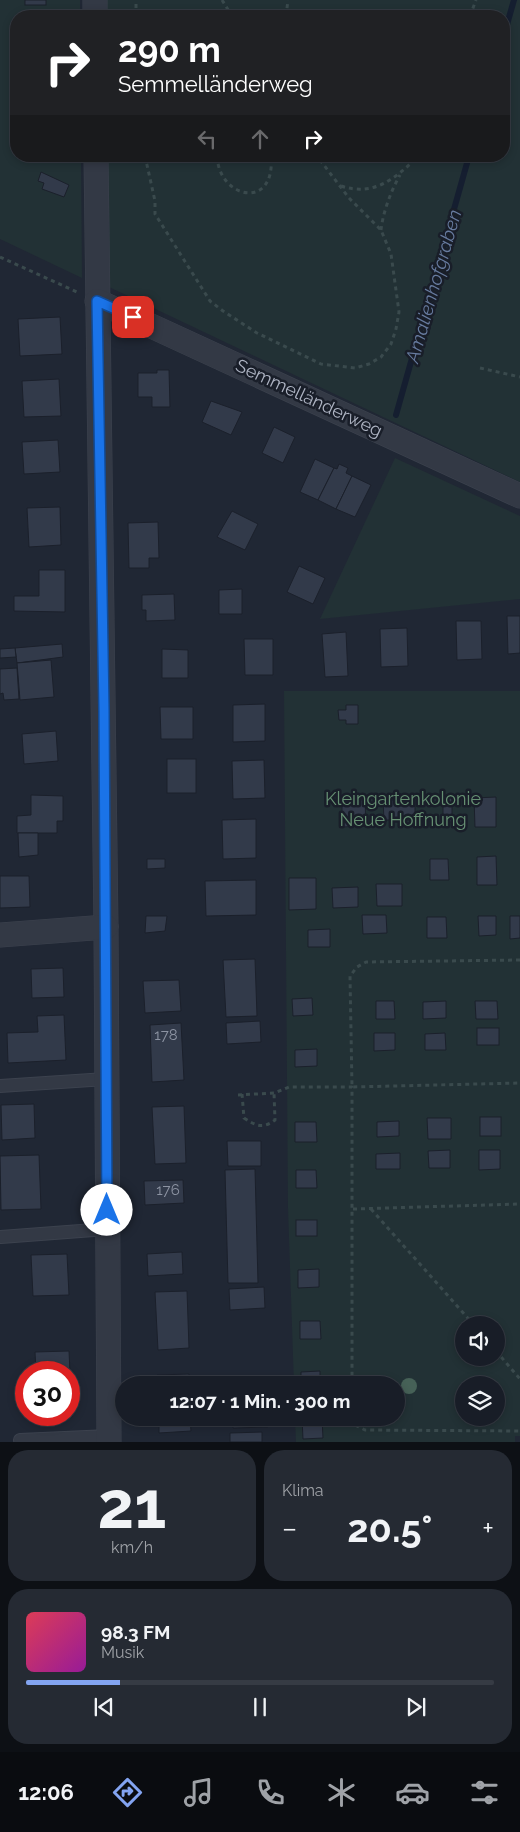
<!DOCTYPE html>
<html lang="de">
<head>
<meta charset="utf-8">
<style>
  :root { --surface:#181d27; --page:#252a33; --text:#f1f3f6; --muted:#9fa2a7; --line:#363b44; --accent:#83a4f1 }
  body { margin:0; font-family:Raleway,sans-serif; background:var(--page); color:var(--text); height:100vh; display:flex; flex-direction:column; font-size:19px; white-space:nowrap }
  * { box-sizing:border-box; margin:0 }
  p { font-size:16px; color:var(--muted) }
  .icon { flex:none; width:28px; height:28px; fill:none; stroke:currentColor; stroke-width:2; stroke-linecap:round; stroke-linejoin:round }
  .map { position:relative; height:1442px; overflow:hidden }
  .drawer { display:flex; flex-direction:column; gap:8px; padding:8px; background:#0d1015; flex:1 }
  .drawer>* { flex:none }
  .hud { position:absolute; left:10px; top:10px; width:500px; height:152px; border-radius:20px; box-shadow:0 2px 8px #0003,0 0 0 1px var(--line); background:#202124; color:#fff; overflow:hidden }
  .tools { position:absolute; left:455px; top:1316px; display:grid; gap:10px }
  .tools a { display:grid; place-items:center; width:50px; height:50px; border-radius:50%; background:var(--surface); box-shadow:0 2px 8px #0003,0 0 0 1px var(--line); font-size:25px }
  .speed { position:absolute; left:15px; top:1361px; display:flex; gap:10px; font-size:25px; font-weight:700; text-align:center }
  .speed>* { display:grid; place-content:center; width:65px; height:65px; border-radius:50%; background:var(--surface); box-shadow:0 2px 8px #0003,0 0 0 1px var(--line); line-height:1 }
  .speed .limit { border:8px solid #d22; background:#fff; color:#111 }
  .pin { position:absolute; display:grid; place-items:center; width:42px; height:42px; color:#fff; margin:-21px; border-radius:10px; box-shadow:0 2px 8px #0006 }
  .me { position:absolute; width:55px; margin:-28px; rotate:0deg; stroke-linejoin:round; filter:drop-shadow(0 0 4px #0008) }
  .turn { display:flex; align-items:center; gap:18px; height:105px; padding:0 25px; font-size:22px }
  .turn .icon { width:65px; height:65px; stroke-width:2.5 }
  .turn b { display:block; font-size:35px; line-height:42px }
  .lanes { display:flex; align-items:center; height:48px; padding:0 25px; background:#0003; justify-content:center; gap:25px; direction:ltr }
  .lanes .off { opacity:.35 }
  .big { font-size:38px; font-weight:700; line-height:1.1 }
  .drawer .widget { flex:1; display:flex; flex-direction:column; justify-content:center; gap:8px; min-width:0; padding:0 18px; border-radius:20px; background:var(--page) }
  .drawer .dial { align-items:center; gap:0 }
  .dial b { font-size:65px; line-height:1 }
  .song { display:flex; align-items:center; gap:15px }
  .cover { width:60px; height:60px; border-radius:8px; background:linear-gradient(135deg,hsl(350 70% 55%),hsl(300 70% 35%)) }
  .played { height:5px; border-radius:2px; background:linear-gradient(90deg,var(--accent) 20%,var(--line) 20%) }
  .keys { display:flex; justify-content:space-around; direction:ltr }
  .heat { display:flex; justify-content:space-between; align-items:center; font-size:28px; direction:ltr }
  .drawer .tiles { flex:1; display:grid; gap:8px; grid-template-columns:1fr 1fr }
  .widget:last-child { grid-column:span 2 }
  .trip { position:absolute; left:115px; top:1376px; width:290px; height:50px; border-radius:25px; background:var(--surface); box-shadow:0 2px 8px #0003,0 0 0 1px var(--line); font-weight:700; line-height:50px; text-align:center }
  .tab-bar { display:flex; height:80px; justify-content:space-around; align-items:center; background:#0a0c10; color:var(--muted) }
  .tab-bar .icon { width:35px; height:35px }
  .tab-bar .on { color:var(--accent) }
  .tab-bar b { font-size:22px; color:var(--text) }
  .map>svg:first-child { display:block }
  .green { fill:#223135; fill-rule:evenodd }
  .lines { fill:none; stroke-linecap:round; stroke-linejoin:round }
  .stream { stroke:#151e30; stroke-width:6 }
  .building { fill:#323a4a; stroke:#1b202b }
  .service-casing { stroke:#3c424e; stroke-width:14 }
  .minor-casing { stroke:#3c424e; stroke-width:25 }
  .path { stroke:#3a4a4d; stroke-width:3; stroke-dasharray:4 4; stroke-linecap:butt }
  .service { stroke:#333945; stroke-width:12 }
  .minor { stroke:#333945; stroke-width:24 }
  .tree { fill:#466157 }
  .route-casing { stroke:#114b97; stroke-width:12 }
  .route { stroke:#1a73e8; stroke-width:9 }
  .labels { text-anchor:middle; stroke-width:5; stroke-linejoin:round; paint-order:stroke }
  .number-label { font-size:15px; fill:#8c93a2 }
  .street-label { font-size:18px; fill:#adb3c2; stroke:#191e29 }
  .park-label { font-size:18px; fill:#669073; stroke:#191e29 }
  .water-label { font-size:19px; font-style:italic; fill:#677b9f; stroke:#191e29 }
</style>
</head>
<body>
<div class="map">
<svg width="520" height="1442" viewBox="0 0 520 1442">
  <rect width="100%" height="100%" fill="#202734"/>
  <g class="green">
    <polygon points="0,0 80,0 80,16 16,16 16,156 81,156 82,278 0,239"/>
    <polygon points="107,0 520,0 520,482 107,286 107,156 504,156 504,16 107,16"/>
    <polygon points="395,458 520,516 520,599 320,619"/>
    <path d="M284 691H520V1436H515V1442H296L295 1418H396V1385H294L288 1208ZM464 1325H496V1358H464ZM464 1385H496V1418H464Z"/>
  </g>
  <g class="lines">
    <g class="stream">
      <polyline points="504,35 514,0"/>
      <polyline points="396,415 469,156"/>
    </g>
  </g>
  <g class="building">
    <rect x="25" y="0" width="21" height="5"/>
    <polygon points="41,172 69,185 64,197 42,189 44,183 38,181"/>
    <polygon points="60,317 62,354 20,356 18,319"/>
    <polygon points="157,370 169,370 170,407 152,407 152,397 138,397 138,373 157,373"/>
    <polygon points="59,379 61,416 24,417 22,381"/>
    <polygon points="211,401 242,412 231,435 202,422"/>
    <polygon points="274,427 295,437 283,463 262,453"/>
    <polygon points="58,440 60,472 24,474 22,442"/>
    <polygon points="315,459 334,468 318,500 300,492"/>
    <polygon points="339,464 348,468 346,473 352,476 336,509 318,500 334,468 337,469"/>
    <polygon points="352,476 371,485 355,517 336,509"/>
    <polygon points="60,507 61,545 29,547 27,508"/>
    <polygon points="232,511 258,524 245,550 217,537"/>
    <polygon points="158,522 159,558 149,558 149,568 129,568 128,523"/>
    <polygon points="299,566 325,578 313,604 287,592"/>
    <polygon points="39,570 65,570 65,612 14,611 14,596 39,596"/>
    <polygon points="242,589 242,614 219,614 219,590"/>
    <polygon points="174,594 175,620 146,621 146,610 142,610 142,595"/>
    <polygon points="507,616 520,616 520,653 508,654"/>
    <polygon points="456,621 481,621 482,659 457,660"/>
    <polygon points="407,628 408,666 381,667 380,629"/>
    <polygon points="346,632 348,676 325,677 322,634"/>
    <polygon points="244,639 273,639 273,675 245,675"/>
    <polygon points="62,644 63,657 17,663 15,648"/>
    <polygon points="15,648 16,657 0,658 0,649"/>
    <polygon points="162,649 188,650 188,678 162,678"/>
    <polygon points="51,660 54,697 20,700 17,663"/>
    <polygon points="17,668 19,699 4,700 3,693 0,694 0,669"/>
    <polygon points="265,704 265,741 233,742 233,705"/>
    <polygon points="346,705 358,705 358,724 346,724 346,720 339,720 338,710 346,710"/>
    <polygon points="160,707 193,707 193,739 161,739"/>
    <polygon points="56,731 58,761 24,764 22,734"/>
    <rect x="167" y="759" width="29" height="34"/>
    <polygon points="264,760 265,798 233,799 232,761"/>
    <polygon points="31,795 63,796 63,821 57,821 57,833 17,833 17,816 31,815"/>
    <rect x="443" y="797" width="9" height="25"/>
    <polygon points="496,797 496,827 475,827 474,798"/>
    <polygon points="342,800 365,800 366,826 342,827"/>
    <polygon points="383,800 415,800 415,820 384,820"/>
    <polygon points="256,819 256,858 223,859 222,820"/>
    <polygon points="18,833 38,833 38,855 19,857"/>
    <polygon points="496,856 497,885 477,885 477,857"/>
    <polygon points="147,859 165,859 165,868 147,869"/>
    <polygon points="430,859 448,859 449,880 430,880"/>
    <polygon points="0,876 29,876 30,907 0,908"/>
    <polygon points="289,878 316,878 316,909 289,910"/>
    <polygon points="256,880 256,915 206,916 205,881"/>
    <polygon points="376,884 402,884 402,906 377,906"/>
    <polygon points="358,887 358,907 333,908 332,888"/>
    <polygon points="362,915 386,915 387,933 363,934"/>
    <polygon points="146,916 167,916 165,931 145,933"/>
    <polygon points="478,916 496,916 496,935 479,936"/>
    <polygon points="510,916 520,916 520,938 510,939"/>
    <polygon points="427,917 446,917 447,938 427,938"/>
    <polygon points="330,929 330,947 308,947 308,930"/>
    <polygon points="255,959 257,1016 226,1017 223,960"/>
    <polygon points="63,968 64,997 32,998 31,969"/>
    <polygon points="179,980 181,1011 145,1013 143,981"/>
    <polygon points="312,998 313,1015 293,1016 292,999"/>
    <polygon points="376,1001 394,1001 395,1019 376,1019"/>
    <polygon points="446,1001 446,1018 423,1019 423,1002"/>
    <polygon points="475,1001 497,1001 498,1019 476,1019"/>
    <polygon points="64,1015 66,1060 8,1063 7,1033 38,1032 37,1016"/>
    <polygon points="260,1021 261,1042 227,1044 226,1023"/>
    <polygon points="181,1023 184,1080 152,1082 150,1025"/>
    <rect x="477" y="1028" width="22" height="17"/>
    <polygon points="374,1033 395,1033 395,1050 374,1051"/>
    <polygon points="445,1033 446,1050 425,1050 425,1034"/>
    <polygon points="317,1049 317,1066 295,1067 295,1050"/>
    <polygon points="34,1104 35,1138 2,1140 1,1105"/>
    <polygon points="184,1106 186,1163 155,1164 152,1107"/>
    <rect x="480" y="1117" width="21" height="19"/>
    <polygon points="427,1118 451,1118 451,1139 428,1139"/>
    <polygon points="399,1121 399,1136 377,1137 377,1122"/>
    <polygon points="295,1122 316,1122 317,1142 295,1142"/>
    <polygon points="227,1141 261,1141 261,1166 228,1166"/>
    <polygon points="450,1150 450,1168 429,1168 428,1151"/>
    <polygon points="479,1150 500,1150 500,1169 479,1170"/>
    <polygon points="400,1153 400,1169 376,1169 376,1154"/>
    <polygon points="39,1155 41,1209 1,1210 0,1156"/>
    <polygon points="255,1169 258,1283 228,1283 225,1170"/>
    <polygon points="296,1170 316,1170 317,1188 296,1188"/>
    <polygon points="183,1180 184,1203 145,1205 144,1181"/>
    <rect x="296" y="1220" width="21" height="16"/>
    <polygon points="182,1252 183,1274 148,1276 147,1254"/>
    <polygon points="67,1254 69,1295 33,1296 31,1255"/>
    <polygon points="319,1269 319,1287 298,1288 298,1270"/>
    <polygon points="264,1287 265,1308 230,1310 229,1289"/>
    <polygon points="187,1291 189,1348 158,1350 155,1292"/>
    <polygon points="300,1321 320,1321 321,1339 300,1339"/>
    <polygon points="69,1351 72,1417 38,1418 38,1415 69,1415 69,1372 36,1372 35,1352"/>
    <polygon points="320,1371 320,1385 301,1385 301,1372"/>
    <polygon points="189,1374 189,1385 157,1385 157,1375"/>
    <polygon points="159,1418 190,1418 191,1431 159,1433"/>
    <polygon points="233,1418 268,1418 268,1427 233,1428"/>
    <polygon points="302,1418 322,1418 323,1438 303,1439"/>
    <polygon points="262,1432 262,1442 230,1442 230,1433"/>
  </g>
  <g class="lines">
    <defs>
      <g id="service">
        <polyline points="0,1086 106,1079"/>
        <polyline points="1,1237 107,1229"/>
        <polyline points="20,1440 109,1436"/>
      </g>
      <g id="minor">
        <polyline points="95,0 95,16"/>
        <polyline points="96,156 106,927 109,1442"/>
        <polyline points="97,301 520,496"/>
        <polyline points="0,935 106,927"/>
      </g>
    </defs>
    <use href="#service" class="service-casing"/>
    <use href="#minor" class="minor-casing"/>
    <g class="path">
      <polyline points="222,0 232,16"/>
      <polyline points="136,16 136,0"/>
      <polyline points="286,16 288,0"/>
      <polyline points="470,16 476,0"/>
      <polyline points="145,156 155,201 155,214 210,301 223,311 257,333 321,364 355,368 369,364 381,357 391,344 396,329 399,312 391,254 381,230 349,198 317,156"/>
      <path d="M217 156C219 199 276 211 271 156"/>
      <path d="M341 186C375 197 395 178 419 156"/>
      <path d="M381 230C383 212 391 191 400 175"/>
      <polyline points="0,257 77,292"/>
      <polyline points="480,368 520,377"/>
      <polyline points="520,960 366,962 357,967 350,976 352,1087 520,1083"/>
      <path d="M242 1094 244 1118C256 1126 263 1129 275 1120L274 1093"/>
      <polyline points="238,1095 274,1093 289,1087 352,1087 352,1385"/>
      <polyline points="353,1209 520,1204"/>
      <polyline points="371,1209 474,1325"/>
      <polyline points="496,1351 520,1379"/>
      <polyline points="352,1418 355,1425 365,1430 520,1431"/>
    </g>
    <use href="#service" class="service"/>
    <use href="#minor" class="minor"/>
  </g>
  <circle class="tree" cx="409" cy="1386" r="8"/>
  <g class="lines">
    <defs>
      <polyline id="route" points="107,1210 104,710 97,301 133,317"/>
    </defs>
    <use href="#route" class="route-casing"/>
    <use href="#route" class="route"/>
  </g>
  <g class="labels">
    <g class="number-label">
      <text x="166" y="1040">178</text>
      <text x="168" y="1195">176</text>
    </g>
    <g class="street-label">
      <text transform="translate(309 398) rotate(25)" y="6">Semmelländerweg</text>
    </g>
    <g class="park-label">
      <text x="403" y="805">Kleingartenkolonie<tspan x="403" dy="21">Neue Hoffnung</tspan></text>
    </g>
    <g class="water-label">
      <text transform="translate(433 286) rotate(-74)" y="7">Amalienhofgraben</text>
    </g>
  </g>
</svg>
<div class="tools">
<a><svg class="icon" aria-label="sound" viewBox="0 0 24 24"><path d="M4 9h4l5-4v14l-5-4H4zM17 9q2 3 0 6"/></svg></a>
<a><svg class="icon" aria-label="layers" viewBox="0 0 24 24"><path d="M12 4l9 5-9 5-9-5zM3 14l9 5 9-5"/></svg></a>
</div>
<div class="speed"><div class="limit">30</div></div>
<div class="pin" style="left:133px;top:317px;background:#d93025"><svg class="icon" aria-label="arrive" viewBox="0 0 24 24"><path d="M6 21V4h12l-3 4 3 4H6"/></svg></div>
<svg class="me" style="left:107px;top:1210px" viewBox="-20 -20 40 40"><circle r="19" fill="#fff"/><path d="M0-13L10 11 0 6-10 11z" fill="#1a73e8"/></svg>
<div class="trip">12:07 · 1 Min. · 300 m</div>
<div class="hud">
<div class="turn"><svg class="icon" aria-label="right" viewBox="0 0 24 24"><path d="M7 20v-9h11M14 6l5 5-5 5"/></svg><div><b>290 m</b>Semmelländerweg</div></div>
<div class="lanes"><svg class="icon off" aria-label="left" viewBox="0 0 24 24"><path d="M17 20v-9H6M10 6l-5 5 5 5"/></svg><svg class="icon off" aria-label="ahead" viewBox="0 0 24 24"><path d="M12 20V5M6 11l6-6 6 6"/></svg><svg class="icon" aria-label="right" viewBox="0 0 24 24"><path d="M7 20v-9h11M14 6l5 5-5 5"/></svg></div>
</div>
</div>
<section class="drawer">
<div class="tiles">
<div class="widget dial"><b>21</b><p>km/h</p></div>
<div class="widget"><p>Klima</p>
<div class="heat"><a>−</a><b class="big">20.5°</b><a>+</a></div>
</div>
<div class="widget">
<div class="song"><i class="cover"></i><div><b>98.3 FM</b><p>Musik</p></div></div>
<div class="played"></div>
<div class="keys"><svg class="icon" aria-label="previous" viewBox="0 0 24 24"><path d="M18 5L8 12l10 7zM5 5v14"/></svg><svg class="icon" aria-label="pause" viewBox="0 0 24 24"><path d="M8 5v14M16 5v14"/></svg><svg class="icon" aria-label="next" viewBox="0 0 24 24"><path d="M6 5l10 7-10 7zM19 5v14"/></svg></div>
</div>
</div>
</section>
<nav class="tab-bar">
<b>12:06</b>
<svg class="icon on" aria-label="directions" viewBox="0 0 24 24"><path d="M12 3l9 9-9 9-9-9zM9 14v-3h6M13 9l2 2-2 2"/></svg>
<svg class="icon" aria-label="music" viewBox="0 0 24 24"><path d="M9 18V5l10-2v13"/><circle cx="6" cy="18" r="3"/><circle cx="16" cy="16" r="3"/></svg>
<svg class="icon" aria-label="phone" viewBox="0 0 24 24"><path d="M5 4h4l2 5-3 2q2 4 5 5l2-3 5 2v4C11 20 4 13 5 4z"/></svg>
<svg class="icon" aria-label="climate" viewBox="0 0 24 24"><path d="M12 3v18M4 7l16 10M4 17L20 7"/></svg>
<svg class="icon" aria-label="car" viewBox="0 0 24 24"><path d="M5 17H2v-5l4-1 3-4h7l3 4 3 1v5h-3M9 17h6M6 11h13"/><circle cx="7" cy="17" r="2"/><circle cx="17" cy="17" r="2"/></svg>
<svg class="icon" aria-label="filters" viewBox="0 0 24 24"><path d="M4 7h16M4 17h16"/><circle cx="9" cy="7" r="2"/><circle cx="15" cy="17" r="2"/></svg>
</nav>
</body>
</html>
